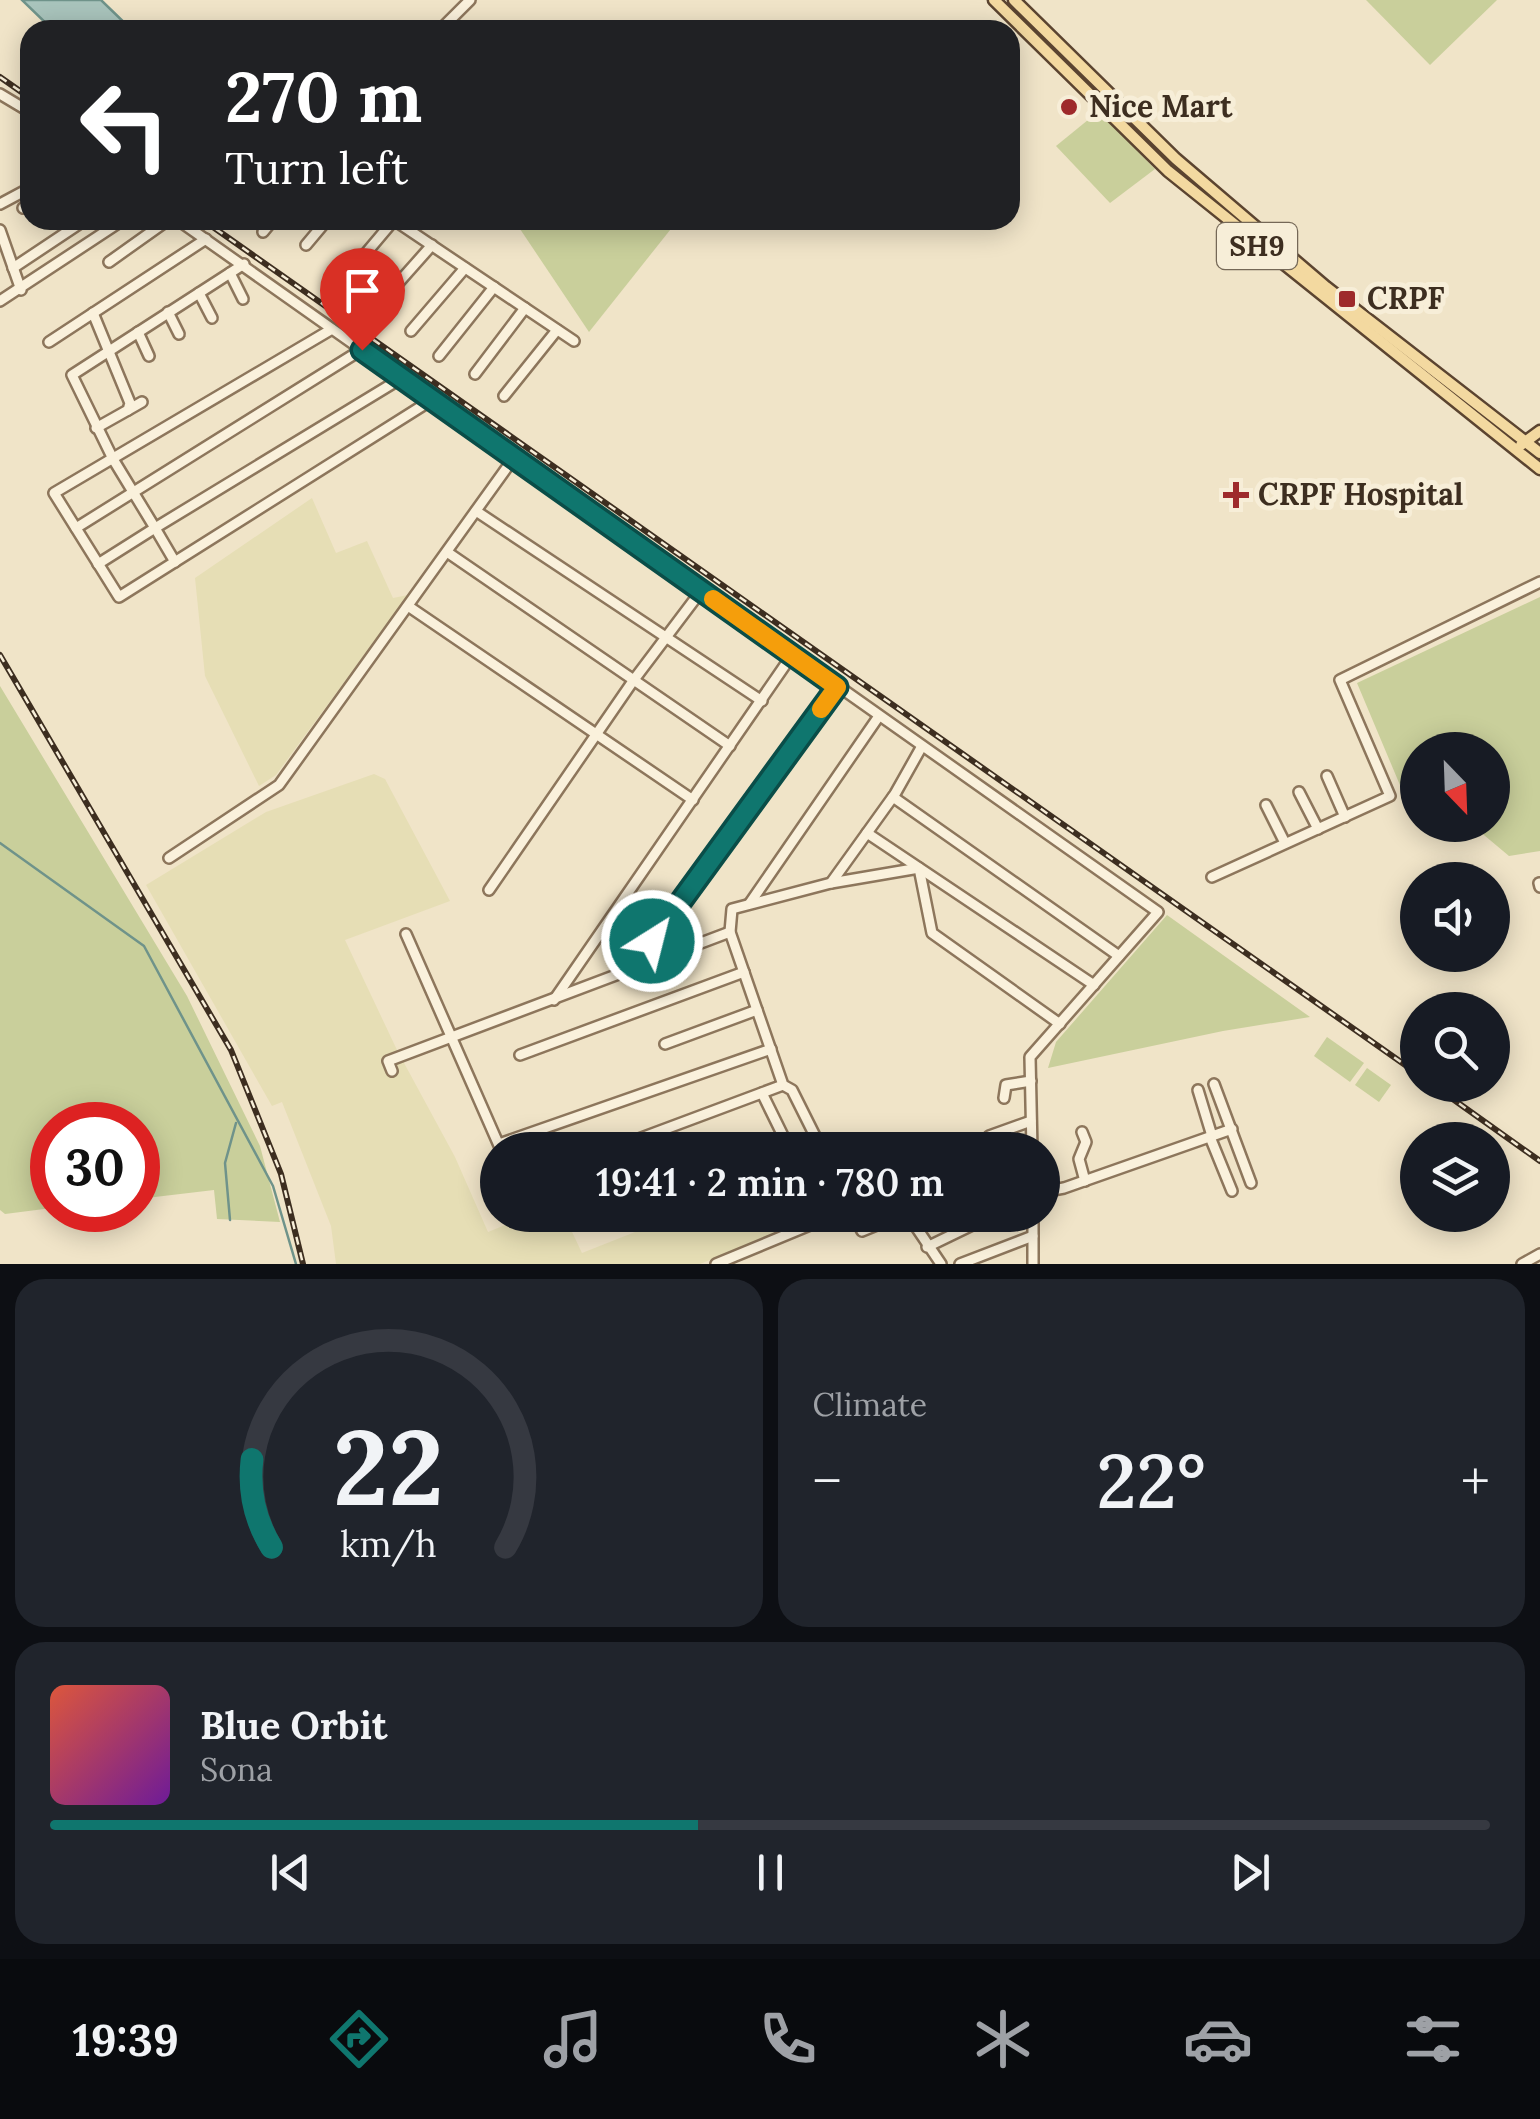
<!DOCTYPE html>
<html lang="en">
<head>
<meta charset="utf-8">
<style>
  :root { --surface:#171b24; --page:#20242c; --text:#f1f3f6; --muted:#9ea1a6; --line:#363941; --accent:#0f766e }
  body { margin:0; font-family:Lora,serif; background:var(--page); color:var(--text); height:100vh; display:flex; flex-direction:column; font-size:38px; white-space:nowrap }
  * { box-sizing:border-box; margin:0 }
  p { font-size:32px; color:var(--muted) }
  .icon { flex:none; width:55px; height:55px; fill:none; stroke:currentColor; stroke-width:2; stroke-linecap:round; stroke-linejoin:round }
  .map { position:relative; height:1264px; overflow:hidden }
  .side { display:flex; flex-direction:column; gap:15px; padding:15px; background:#0d0f14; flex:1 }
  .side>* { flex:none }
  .hud { position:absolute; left:20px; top:20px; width:1000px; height:210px; border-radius:30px; box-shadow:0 5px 25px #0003; background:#202124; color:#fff; overflow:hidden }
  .needle { width:65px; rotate:157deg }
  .buttons { position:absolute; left:1400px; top:732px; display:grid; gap:20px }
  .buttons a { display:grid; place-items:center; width:110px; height:110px; border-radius:50%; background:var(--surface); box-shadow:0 5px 25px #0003; font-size:50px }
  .speed { position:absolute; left:30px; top:1102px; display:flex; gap:20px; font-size:50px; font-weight:700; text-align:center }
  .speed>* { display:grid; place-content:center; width:130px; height:130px; border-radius:50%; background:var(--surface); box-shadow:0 5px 25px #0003; line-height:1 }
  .speed .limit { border:15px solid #d22; background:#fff; color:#111 }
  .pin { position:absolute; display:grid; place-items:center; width:85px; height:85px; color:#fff; margin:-102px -42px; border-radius:50% 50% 50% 0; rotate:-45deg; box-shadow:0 0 10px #0007 }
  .pin .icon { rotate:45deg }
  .me { position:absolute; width:110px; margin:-55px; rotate:36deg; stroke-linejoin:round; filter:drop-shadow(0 0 8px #0008) }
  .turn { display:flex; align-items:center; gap:35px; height:210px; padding:0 40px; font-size:45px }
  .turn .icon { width:130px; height:130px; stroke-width:2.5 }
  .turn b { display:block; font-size:70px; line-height:85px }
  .big { font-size:75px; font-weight:600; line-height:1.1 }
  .side .widget { flex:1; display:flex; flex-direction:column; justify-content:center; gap:15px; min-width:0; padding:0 35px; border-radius:30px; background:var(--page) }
  .side .dial { align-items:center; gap:0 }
  .dial svg { height:260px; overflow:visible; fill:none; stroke:var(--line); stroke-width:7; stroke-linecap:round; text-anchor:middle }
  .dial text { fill:var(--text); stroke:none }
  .song { display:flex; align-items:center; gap:30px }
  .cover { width:120px; height:120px; border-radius:15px; background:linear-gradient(135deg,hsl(10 70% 55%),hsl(280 70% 35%)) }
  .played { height:10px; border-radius:5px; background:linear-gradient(90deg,var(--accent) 45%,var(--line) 45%) }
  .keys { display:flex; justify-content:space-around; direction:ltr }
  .heat { display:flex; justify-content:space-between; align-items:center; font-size:55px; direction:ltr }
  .side .tiles { flex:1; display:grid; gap:15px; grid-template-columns:1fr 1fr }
  .widget:last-child { grid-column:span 2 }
  .trip { position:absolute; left:480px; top:1132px; width:580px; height:100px; border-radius:50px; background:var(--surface); box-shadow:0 5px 25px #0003; font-weight:600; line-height:100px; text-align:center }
  .menu { display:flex; height:160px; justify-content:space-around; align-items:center; background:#090b0e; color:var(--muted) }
  .menu .icon { width:70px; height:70px }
  .menu .on { color:var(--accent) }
  .menu b { font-size:45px; color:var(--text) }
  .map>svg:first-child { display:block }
  .farmland { fill:#e6deb5 }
  .green { fill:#c9cf9b }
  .water { fill:#a9c4bc; stroke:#6f938a; stroke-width:2.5 }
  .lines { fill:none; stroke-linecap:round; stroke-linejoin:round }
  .stream { stroke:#6f938a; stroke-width:2.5 }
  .minor-casing { stroke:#8d765c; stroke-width:14 }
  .major-casing { stroke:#5b4430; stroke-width:15 }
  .minor { stroke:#faf1dc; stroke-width:9 }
  .major { stroke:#f3d9a0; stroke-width:10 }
  .rail-casing { stroke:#3d2e20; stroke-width:6 }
  .rail { stroke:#f7eed8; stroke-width:2.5; stroke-dasharray:8; stroke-linecap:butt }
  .route-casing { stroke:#0a4d48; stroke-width:25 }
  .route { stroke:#0f766e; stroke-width:18 }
  .slow { stroke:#f59e0b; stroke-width:18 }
  .poi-dot { fill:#9e2a2b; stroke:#f7eed8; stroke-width:4 }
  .labels { text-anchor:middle; stroke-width:10; stroke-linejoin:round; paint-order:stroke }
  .shield { fill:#f7eed8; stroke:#756857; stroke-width:2.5 }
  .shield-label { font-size:28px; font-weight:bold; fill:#3d2e20 }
  .poi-label { font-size:30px; font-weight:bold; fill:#3d2e20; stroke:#f7eed8; text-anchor:start }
</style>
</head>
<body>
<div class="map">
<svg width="1540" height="1264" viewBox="0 0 1540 1264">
  <rect width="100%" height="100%" fill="#f0e4c8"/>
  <g class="farmland">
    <polygon points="312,498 336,553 367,541 393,598 408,595 276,775 259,786 205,676 195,578"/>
    <polygon points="374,774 385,779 450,901 345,940 397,1050 455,1157 488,1232 529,1215 564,1215 582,1253 678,1215 793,1215 797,1224 700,1264 336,1264 331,1226 282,1102 272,1106 146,885 266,812"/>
  </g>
  <g class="green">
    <polygon points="1366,0 1497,0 1430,65"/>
    <polygon points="1099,111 1155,169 1110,203 1056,146"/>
    <polygon points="514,220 678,220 589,332"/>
    <polygon points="1540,597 1540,851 1509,856 1472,825 1492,825 1492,750 1418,750 1417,803 1405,797 1357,683"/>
    <polygon points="0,686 187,996 260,1146 280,1222 217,1219 214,1190 138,1199 138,1125 52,1125 52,1208 5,1214 0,1210"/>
    <polygon points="1167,915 1310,1017 1223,1031 1048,1068 1056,1042"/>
    <polygon points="1327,1037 1364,1063 1350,1082 1314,1056"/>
    <polygon points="1367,1068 1391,1085 1379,1102 1355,1085"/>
  </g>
  <polygon class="water" points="22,0 101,0 132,30 53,30"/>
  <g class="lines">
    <g class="stream">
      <polyline points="0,843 144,946 273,1186 296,1264"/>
      <polyline points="230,1220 225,1163 236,1123"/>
    </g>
    <defs>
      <g id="minor">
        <polyline points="440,30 470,0"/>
        <polyline points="0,94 30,112"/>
        <polyline points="0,204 30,188"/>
        <polyline points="23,208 30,205"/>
        <polyline points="178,220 1158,912 1030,1057 1032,1150"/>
        <polyline points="394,220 574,341"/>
        <polyline points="0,230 21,290"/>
        <polyline points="263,232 273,220"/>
        <polyline points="306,245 327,220"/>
        <polyline points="109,262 168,220"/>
        <polyline points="13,268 85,220"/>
        <polyline points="230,273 243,299"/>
        <polyline points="340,284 394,220"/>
        <polyline points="199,293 212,318"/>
        <polyline points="0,301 123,220"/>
        <polyline points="376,308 432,245"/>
        <polyline points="168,312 179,334"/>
        <polyline points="93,313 130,403 128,410 96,428"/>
        <polyline points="332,329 54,493 119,597 430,401"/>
        <polyline points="411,331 465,268"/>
        <polyline points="138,332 149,356"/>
        <polyline points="49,342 206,239"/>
        <polyline points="439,356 494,287"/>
        <polyline points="475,374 525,308"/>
        <polyline points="504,396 557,330"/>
        <polyline points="128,410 142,402"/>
        <polyline points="476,511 762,701"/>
        <polyline points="76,528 361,350"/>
        <polyline points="447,552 730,746"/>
        <polyline points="175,562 155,528 400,379"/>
        <polyline points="98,564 155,528 113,459 72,375 244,264"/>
        <polyline points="408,606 693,800"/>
        <polyline points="1327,776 1345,817"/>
        <polyline points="1299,792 1318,829"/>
        <polyline points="893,797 1119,956"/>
        <polyline points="1266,805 1285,843"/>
        <polyline points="867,833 1094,985"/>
        <polyline points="169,858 279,785 513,459"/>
        <polyline points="1212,877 1390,796 1340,680 1540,582"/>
        <polyline points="831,883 895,794 922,746"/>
        <polyline points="1539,883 1540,887"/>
        <polyline points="489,890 633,681 701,591"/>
        <polyline points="750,903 879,716"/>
        <polyline points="406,934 501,1150"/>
        <polyline points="633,968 837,687"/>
        <polyline points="554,1000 792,655"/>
        <polyline points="665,1044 757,1010"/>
        <polyline points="520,1055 744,972"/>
        <polyline points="392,1071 388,1061 730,932"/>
        <polyline points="1214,1084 1251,1183"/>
        <polyline points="1198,1090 1212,1136"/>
        <polyline points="762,1093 790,1150"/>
        <polyline points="1004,1098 1006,1085 1031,1081"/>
        <polyline points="1082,1132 1086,1142 1079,1159 1085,1181"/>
        <polyline points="989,1136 1031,1121"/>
        <polyline points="1210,1137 1232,1191"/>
        <polyline points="499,1144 771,1049"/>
        <polyline points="609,1150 783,1085"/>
        <polyline points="822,1150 792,1090 783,1085 730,932 732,909 831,883 919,868 932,933 1060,1024"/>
        <polyline points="1042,1192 1064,1188 1232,1129"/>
        <polyline points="646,1215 649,1225"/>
        <polyline points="854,1215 862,1231 901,1215"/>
        <polyline points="908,1215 941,1264"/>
        <polyline points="1033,1215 1033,1264"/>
        <polyline points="927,1247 993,1215"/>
        <polyline points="716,1264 822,1220 821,1215"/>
        <polyline points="960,1264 1033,1236"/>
        <polyline points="1522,1264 1540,1254"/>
      </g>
      <g id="major">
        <polyline points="994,0 1168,171 1540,469"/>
        <polyline points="1014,0 1176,159 1326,287 1540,453"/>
        <polyline points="1521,445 1540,431"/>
      </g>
    </defs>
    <use href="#minor" class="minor-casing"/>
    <use href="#major" class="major-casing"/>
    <use href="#minor" class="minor"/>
    <use href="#major" class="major"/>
    <defs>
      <g id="rail">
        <polyline points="0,77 30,98"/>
        <polyline points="203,220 1418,1074"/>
        <polyline points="0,655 231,1050 281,1174 303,1264"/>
        <polyline points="1433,1085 1540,1161"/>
      </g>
    </defs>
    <use href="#rail" class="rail-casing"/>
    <use href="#rail" class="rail"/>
  </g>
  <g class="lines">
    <defs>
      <polyline id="route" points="362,350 837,687 652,941"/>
    </defs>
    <use href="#route" class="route-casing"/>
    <use href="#route" class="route"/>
    <polyline class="slow" points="713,599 837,687 821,709"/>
  </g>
  <g class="poi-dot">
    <circle cx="1069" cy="107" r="10"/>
    <rect x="1337" y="289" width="20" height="20" rx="5"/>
    <path d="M1231 480h10v10h10v10h-10v10h-10v-10h-10v-10h10z"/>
  </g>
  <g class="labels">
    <rect class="shield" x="1217" y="223" width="80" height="46" rx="8"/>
    <g class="shield-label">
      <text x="1257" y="256">SH9</text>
    </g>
    <g class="poi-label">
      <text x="1089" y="117">Nice Mart</text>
      <text x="1367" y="309">CRPF</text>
      <text x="1258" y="505">CRPF Hospital</text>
    </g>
  </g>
</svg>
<div class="buttons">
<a><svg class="needle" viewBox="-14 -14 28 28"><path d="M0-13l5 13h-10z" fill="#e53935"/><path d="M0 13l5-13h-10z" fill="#9ea1a6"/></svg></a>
<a><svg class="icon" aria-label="sound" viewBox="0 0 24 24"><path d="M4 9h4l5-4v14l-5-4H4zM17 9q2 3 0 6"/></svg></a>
<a><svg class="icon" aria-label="search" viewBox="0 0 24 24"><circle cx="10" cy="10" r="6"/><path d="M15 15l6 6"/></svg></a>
<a><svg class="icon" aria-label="layers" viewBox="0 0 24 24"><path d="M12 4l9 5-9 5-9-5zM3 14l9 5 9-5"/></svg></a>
</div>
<div class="speed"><div class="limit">30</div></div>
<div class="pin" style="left:362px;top:350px;background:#d93025"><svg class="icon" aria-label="arrive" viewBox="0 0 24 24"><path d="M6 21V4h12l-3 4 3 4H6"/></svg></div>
<svg class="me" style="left:652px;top:941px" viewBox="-20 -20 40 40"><circle r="17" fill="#0f766e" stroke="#fff" stroke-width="3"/><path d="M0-11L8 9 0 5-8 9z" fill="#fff"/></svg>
<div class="trip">19:41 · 2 min · 780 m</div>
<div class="hud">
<div class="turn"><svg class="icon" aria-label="left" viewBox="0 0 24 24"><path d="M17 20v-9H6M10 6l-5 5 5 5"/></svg><div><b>270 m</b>Turn left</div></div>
</div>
</div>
<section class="side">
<div class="tiles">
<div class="widget dial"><svg viewBox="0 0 100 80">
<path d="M14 69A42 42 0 1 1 86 69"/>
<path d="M14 69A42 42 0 0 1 8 42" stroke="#0f766e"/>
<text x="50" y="56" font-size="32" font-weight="700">22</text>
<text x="50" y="72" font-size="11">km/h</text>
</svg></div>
<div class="widget"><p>Climate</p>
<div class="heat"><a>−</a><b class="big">22°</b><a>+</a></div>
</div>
<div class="widget">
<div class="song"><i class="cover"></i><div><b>Blue Orbit</b><p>Sona</p></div></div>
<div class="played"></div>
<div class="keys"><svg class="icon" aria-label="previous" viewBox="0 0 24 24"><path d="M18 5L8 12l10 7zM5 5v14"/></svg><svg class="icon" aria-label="pause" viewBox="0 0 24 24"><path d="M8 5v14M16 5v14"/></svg><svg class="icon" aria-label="next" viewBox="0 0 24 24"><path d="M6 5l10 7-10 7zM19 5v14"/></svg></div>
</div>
</div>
</section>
<nav class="menu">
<b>19:39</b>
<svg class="icon on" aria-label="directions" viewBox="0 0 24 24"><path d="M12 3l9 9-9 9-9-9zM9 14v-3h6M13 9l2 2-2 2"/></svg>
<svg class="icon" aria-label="music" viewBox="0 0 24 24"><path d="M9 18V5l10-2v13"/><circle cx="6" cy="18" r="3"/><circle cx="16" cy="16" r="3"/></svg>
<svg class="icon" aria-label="phone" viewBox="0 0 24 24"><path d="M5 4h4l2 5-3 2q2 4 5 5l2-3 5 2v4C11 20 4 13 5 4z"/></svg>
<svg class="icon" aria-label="climate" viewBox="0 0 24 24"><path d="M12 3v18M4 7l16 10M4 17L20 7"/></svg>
<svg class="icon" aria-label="car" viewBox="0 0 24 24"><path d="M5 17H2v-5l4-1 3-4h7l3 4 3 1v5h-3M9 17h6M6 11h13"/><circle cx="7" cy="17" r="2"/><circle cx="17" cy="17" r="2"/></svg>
<svg class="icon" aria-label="filters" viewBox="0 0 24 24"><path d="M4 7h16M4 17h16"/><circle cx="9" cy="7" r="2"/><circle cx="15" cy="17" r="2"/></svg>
</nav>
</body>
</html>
